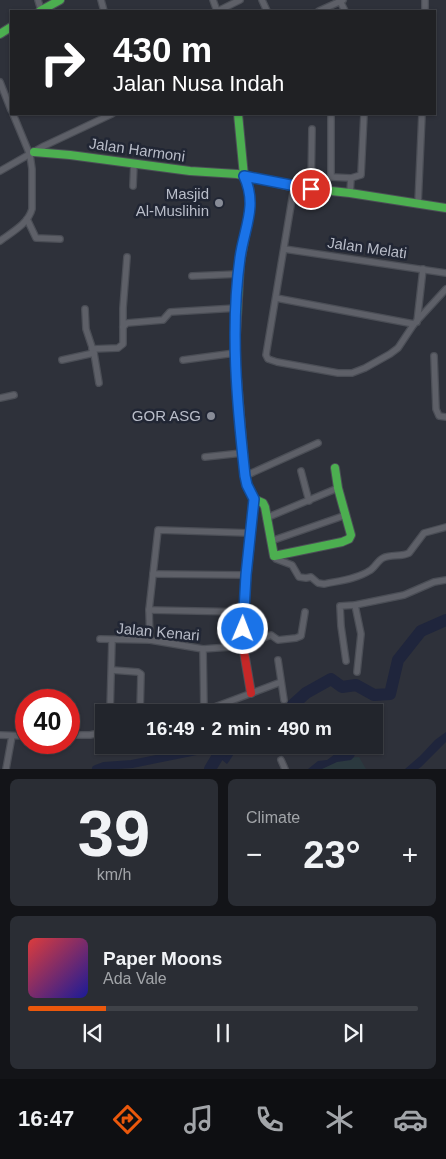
<!DOCTYPE html>
<html lang="en">
<head>
<meta charset="utf-8">
<style>
  :root { --surface:#22252c; --page:#2a2d34; --text:#f1f3f6; --muted:#a2a5a9; --line:#3f4248; --accent:#ea580c }
  body { margin:0; font-family:Arial,sans-serif; background:var(--page); color:var(--text); height:100vh; display:flex; flex-direction:column; font-size:19px; white-space:nowrap }
  * { box-sizing:border-box; margin:0 }
  p { font-size:16px; color:var(--muted) }
  .icon { flex:none; width:28px; height:28px; fill:none; stroke:currentColor; stroke-width:2; stroke-linecap:round; stroke-linejoin:round }
  .map { position:relative; height:769px; overflow:hidden }
  .sheet { display:flex; flex-direction:column; gap:10px; padding:10px; background:#131418; flex:1 }
  .sheet>* { flex:none }
  .guide { position:absolute; left:10px; top:10px; width:426px; height:105px; border-radius:0px; box-shadow:0 1px 4px #0004,0 0 0 1px var(--line); background:#202124; color:#fff; overflow:hidden }
  .speed { position:absolute; left:15px; top:689px; display:flex; gap:10px; font-size:25px; font-weight:700; text-align:center }
  .speed>* { display:grid; place-content:center; width:65px; height:65px; border-radius:50%; background:var(--surface); box-shadow:0 1px 4px #0004,0 0 0 1px var(--line); line-height:1 }
  .speed .limit { border:8px solid #d22; background:#fff; color:#111 }
  .pin { position:absolute; display:grid; place-items:center; width:42px; height:42px; color:#fff; margin:-21px; border:2px solid #fff; border-radius:50%; box-shadow:0 1px 5px #0007 }
  .me { position:absolute; width:55px; margin:-28px; rotate:1deg; stroke-linejoin:round; filter:drop-shadow(0 0 4px #0008) }
  .turn { display:flex; align-items:center; gap:18px; height:105px; padding:0 20px; font-size:22px }
  .turn .icon { width:65px; height:65px; stroke-width:2.5 }
  .turn b { display:block; font-size:35px; line-height:42px }
  .big { font-size:38px; font-weight:600; line-height:1.1 }
  .sheet .widget { flex:1; display:flex; flex-direction:column; justify-content:center; gap:8px; min-width:0; padding:0 18px; border-radius:8px; background:var(--page) }
  .sheet .dial { align-items:center; gap:0 }
  .dial b { font-size:65px; line-height:1 }
  .song { display:flex; align-items:center; gap:15px }
  .cover { width:60px; height:60px; border-radius:8px; background:linear-gradient(135deg,hsl(0 70% 55%),hsl(240 70% 35%)) }
  .played { height:5px; border-radius:2px; background:linear-gradient(90deg,var(--accent) 20%,var(--line) 20%) }
  .keys { display:flex; justify-content:space-around; direction:ltr }
  .heat { display:flex; justify-content:space-between; align-items:center; font-size:28px; direction:ltr }
  .sheet .tiles { flex:1; display:grid; gap:10px; grid-template-columns:1fr 1fr }
  .widget:last-child { grid-column:span 2 }
  .trip { position:absolute; left:95px; top:704px; width:288px; height:50px; border-radius:0px; background:var(--surface); box-shadow:0 1px 4px #0004,0 0 0 1px var(--line); font-weight:600; line-height:50px; text-align:center }
  .dock { display:flex; height:80px; justify-content:space-around; align-items:center; background:#0e0f12; color:var(--muted) }
  .dock .icon { width:35px; height:35px }
  .dock .active { color:var(--accent) }
  .dock b { font-size:22px; color:var(--text) }
  .map>svg:first-child { display:block }
  .green { fill:#2b393f }
  .water { fill:#1f253c }
  .lines { fill:none; stroke-linecap:round; stroke-linejoin:round }
  .canal { stroke:#1f253c; stroke-width:8 }
  .river { stroke:#1f253c; stroke-width:12 }
  .street-casing { stroke:#4b4e56; stroke-width:8 }
  .fast-casing { stroke:#4b4e56; stroke-width:10 }
  .jam-casing { stroke:#4b4e56; stroke-width:10 }
  .street { stroke:#5e6068; stroke-width:5.5 }
  .fast { stroke:#4caf50; stroke-width:8 }
  .jam { stroke:#c62828; stroke-width:8 }
  .route-casing { stroke:#114b97; stroke-width:12 }
  .route { stroke:#1a73e8; stroke-width:9 }
  .poi-dot { fill:#888c97; stroke:#212634; stroke-width:2 }
  .labels { text-anchor:middle; stroke-width:5; stroke-linejoin:round; paint-order:stroke }
  .street-label { font-size:15px; fill:#b9bdc9; stroke:#212634 }
  .poi-label { font-size:15px; fill:#b9bdc9; stroke:#212634; text-anchor:end }
</style>
</head>
<body>
<div class="map">
<svg width="446" height="769" viewBox="0 0 446 769">
  <rect width="100%" height="100%" fill="#2e313a"/>
  <polygon class="green" points="359,757 366,769 321,769 338,758"/>
  <g class="water">
    <path d="M318 686V689C305 696 295 713 280 712L297 701 302 693Z"/>
    <polygon points="446,732 446,742 421,767 418,769 405,769 420,756 435,740"/>
    <path d="M214 745H243C234 750 233 757 227 764L211 751 212 748Z"/>
    <polygon points="350,745 358,745 354,757 351,760 337,762 322,769 308,769 318,761 327,760 335,754 347,750"/>
  </g>
  <g class="lines">
    <polyline class="canal" points="96,769 104,766 132,764 226,745"/>
    <g class="river">
      <polyline points="285,712 306,693 331,679 342,687 356,685 374,695 390,694 398,660 421,631 446,620"/>
      <polyline points="210,769 219,754 230,745"/>
    </g>
    <defs>
      <g id="street">
        <polyline points="38,0 41,10"/>
        <polyline points="101,0 104,11"/>
        <polyline points="213,0 217,11"/>
        <polyline points="262,0 267,11"/>
        <polyline points="340,1 345,11"/>
        <polyline points="218,11 240,0"/>
        <polyline points="319,11 343,0"/>
        <polyline points="425,11 425,0"/>
        <polyline points="0,82 11,110"/>
        <polyline points="331,114 331,177 351,178 361,175 364,114"/>
        <polyline points="0,171 44,146 112,114"/>
        <polyline points="133,186 134,163"/>
        <polyline points="294,187 266,355 268,359 277,362 338,373 352,373 365,368 390,354 398,348 414,324 446,289"/>
        <polyline points="311,189 312,129"/>
        <polyline points="350,193 351,178"/>
        <polyline points="418,204 422,114"/>
        <polyline points="27,219 36,238 60,239"/>
        <path d="M0 241C12 232 28 224 32 209V169L30 155 13 114"/>
        <polyline points="284,249 446,273"/>
        <polyline points="192,276 239,274"/>
        <polyline points="276,298 414,324"/>
        <polyline points="85,309 86,329 94,353 99,383"/>
        <polyline points="417,322 423,269"/>
        <polyline points="123,327 127,323 163,320 170,312 237,308"/>
        <polyline points="92,349 118,348 123,344 123,308 127,257"/>
        <polyline points="434,356 436,409 439,416 446,417"/>
        <polyline points="62,360 94,353"/>
        <polyline points="183,360 235,353"/>
        <polyline points="0,398 14,395"/>
        <polyline points="205,457 242,453"/>
        <polyline points="301,471 309,501"/>
        <polyline points="245,476 318,443"/>
        <polyline points="266,518 338,488"/>
        <polyline points="271,541 346,515"/>
        <path d="M274 556 276 559 292 565 299 577 306 578 311 577 318 583 324 584C338 581 357 579 369 571 375 568 377 561 383 558 391 554 402 557 409 553L424 533 446 527"/>
        <polyline points="153,574 246,575"/>
        <polyline points="355,605 361,634 357,672"/>
        <polyline points="149,610 243,612"/>
        <polyline points="100,639 150,640 203,649 243,646 271,635 278,640 296,638 301,636 305,612"/>
        <polyline points="150,640 149,610 158,530 250,533"/>
        <polyline points="203,649 204,711"/>
        <polyline points="278,660 284,700"/>
        <polyline points="346,661 341,626 340,606 355,605 404,595 434,582 446,580"/>
        <polyline points="112,670 138,672 141,674 140,712"/>
        <polyline points="110,712 112,640"/>
        <polyline points="194,712 204,711 281,682"/>
        <polyline points="0,735 26,736"/>
        <polyline points="69,735 90,735 104,732"/>
        <polyline points="281,760 285,769"/>
        <polyline points="6,769 12,736"/>
      </g>
      <g id="fast">
        <polyline points="40,11 60,0"/>
        <polyline points="0,34 11,27"/>
        <polyline points="238,114 244,176 249,187 251,204 240,263 235,353 245,476 247,485 254,499 250,543"/>
        <polyline points="34,152 70,155 190,171 237,174 294,187 350,193 446,208"/>
        <polyline points="254,499 263,503 265,507 274,556 342,542 349,539 351,535 338,488 335,468"/>
      </g>
      <polyline id="jam" points="250,543 243,612 243,646 251,693"/>
    </defs>
    <use href="#street" class="street-casing"/>
    <use href="#fast" class="fast-casing"/>
    <use href="#jam" class="jam-casing"/>
    <use href="#street" class="street"/>
    <use href="#fast" class="fast"/>
    <use href="#jam" class="jam"/>
  </g>
  <g class="lines">
    <defs>
      <path id="route" d="M243 629 246 575 254 499 247 485 245 476C237 404 230 329 240 258 244 228 258 206 244 176L311 189"/>
    </defs>
    <use href="#route" class="route-casing"/>
    <use href="#route" class="route"/>
  </g>
  <g class="poi-dot">
    <circle cx="219" cy="203" r="5"/>
    <circle cx="211" cy="416" r="5"/>
  </g>
  <g class="labels">
    <g class="street-label">
      <text transform="translate(137 150) rotate(8)" y="5">Jalan Harmoni</text>
      <text transform="translate(367 248) rotate(8)" y="5">Jalan Melati</text>
      <text transform="translate(158 632) rotate(5)" y="5">Jalan Kenari</text>
    </g>
    <g class="poi-label">
      <text x="209" y="199">Masjid<tspan x="209" dy="17">Al-Muslihin</tspan></text>
      <text x="201" y="421">GOR ASG</text>
    </g>
  </g>
</svg>
<div class="speed"><div class="limit">40</div></div>
<div class="pin" style="left:311px;top:189px;background:#d93025"><svg class="icon" aria-label="arrive" viewBox="0 0 24 24"><path d="M6 21V4h12l-3 4 3 4H6"/></svg></div>
<svg class="me" style="left:243px;top:629px" viewBox="-20 -20 40 40"><circle r="17" fill="#1a73e8" stroke="#fff" stroke-width="3"/><path d="M0-11L8 9 0 5-8 9z" fill="#fff"/></svg>
<div class="trip">16:49 · 2 min · 490 m</div>
<div class="guide">
<div class="turn"><svg class="icon" aria-label="right" viewBox="0 0 24 24"><path d="M7 20v-9h11M14 6l5 5-5 5"/></svg><div><b>430 m</b>Jalan Nusa Indah</div></div>
</div>
</div>
<section class="sheet">
<div class="tiles">
<div class="widget dial"><b>39</b><p>km/h</p></div>
<div class="widget"><p>Climate</p>
<div class="heat"><a>−</a><b class="big">23°</b><a>+</a></div>
</div>
<div class="widget">
<div class="song"><i class="cover"></i><div><b>Paper Moons</b><p>Ada Vale</p></div></div>
<div class="played"></div>
<div class="keys"><svg class="icon" aria-label="previous" viewBox="0 0 24 24"><path d="M18 5L8 12l10 7zM5 5v14"/></svg><svg class="icon" aria-label="pause" viewBox="0 0 24 24"><path d="M8 5v14M16 5v14"/></svg><svg class="icon" aria-label="next" viewBox="0 0 24 24"><path d="M6 5l10 7-10 7zM19 5v14"/></svg></div>
</div>
</div>
</section>
<nav class="dock">
<b>16:47</b>
<svg class="icon active" aria-label="directions" viewBox="0 0 24 24"><path d="M12 3l9 9-9 9-9-9zM9 14v-3h6M13 9l2 2-2 2"/></svg>
<svg class="icon" aria-label="music" viewBox="0 0 24 24"><path d="M9 18V5l10-2v13"/><circle cx="6" cy="18" r="3"/><circle cx="16" cy="16" r="3"/></svg>
<svg class="icon" aria-label="phone" viewBox="0 0 24 24"><path d="M5 4h4l2 5-3 2q2 4 5 5l2-3 5 2v4C11 20 4 13 5 4z"/></svg>
<svg class="icon" aria-label="climate" viewBox="0 0 24 24"><path d="M12 3v18M4 7l16 10M4 17L20 7"/></svg>
<svg class="icon" aria-label="car" viewBox="0 0 24 24"><path d="M5 17H2v-5l4-1 3-4h7l3 4 3 1v5h-3M9 17h6M6 11h13"/><circle cx="7" cy="17" r="2"/><circle cx="17" cy="17" r="2"/></svg>
</nav>
</body>
</html>
